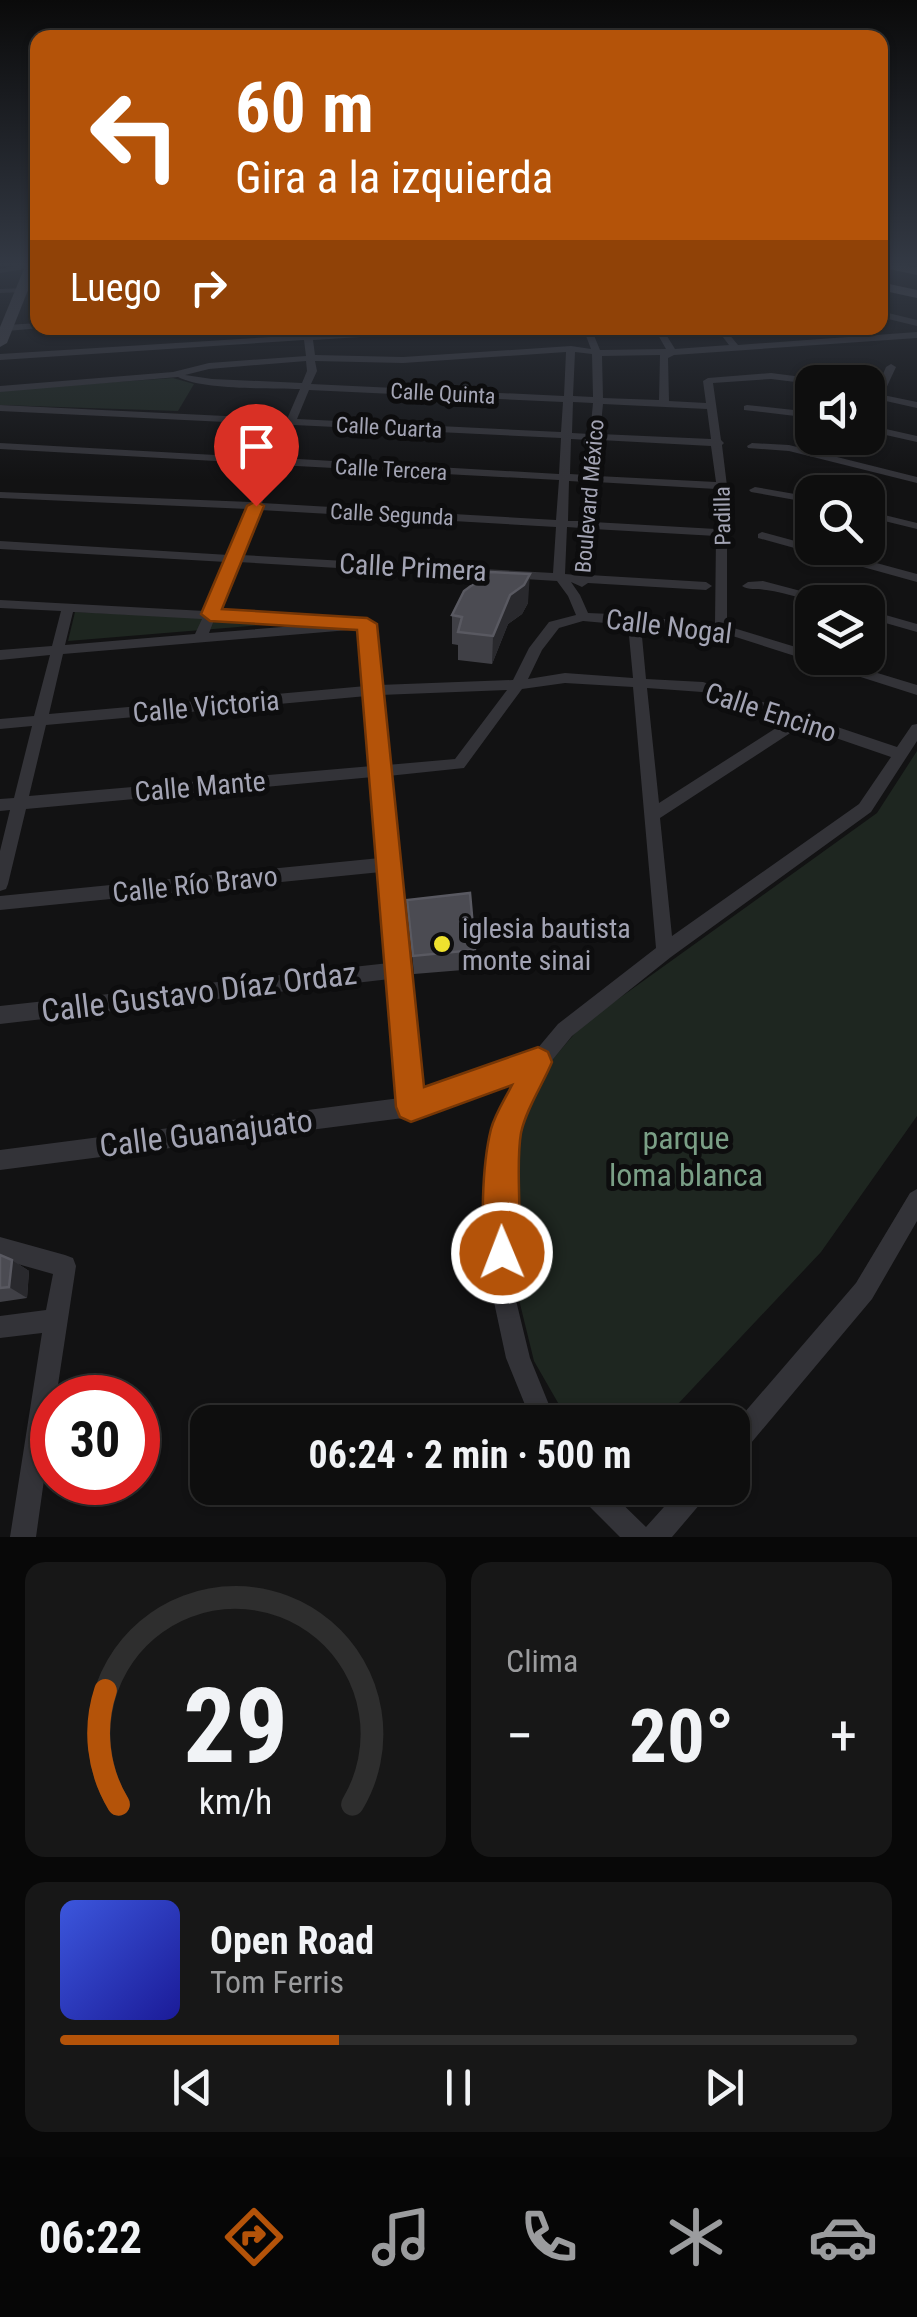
<!DOCTYPE html>
<html lang="es">
<head>
<meta charset="utf-8">
<style>
  :root { --surface:#0e0e0e; --page:#171717; --text:#f1f3f6; --muted:#9b9c9e; --line:#2e2e2e; --accent:#b45309 }
  body { margin:0; font-family:"Roboto Condensed",sans-serif; background:var(--page); color:var(--text); height:100vh; display:flex; flex-direction:column; font-size:38px; white-space:nowrap }
  * { box-sizing:border-box; margin:0 }
  p { font-size:32px; color:var(--muted) }
  .icon { flex:none; width:55px; height:55px; fill:none; stroke:currentColor; stroke-width:2; stroke-linecap:round; stroke-linejoin:round }
  .map { position:relative; height:1537px; overflow:hidden }
  .drawer { display:flex; flex-direction:column; gap:25px; padding:25px; background:#080808; flex:1 }
  .drawer>* { flex:none }
  .guide { position:absolute; left:30px; top:30px; width:858px; height:305px; border-radius:20px; box-shadow:0 2px 8px #0004,0 0 0 2px var(--line); background:#b45309; color:#fff; overflow:hidden }
  .controls { position:absolute; left:795px; top:365px; display:grid; gap:20px }
  .controls a { display:grid; place-items:center; width:90px; height:90px; border-radius:20px; background:var(--surface); box-shadow:0 2px 8px #0004,0 0 0 2px var(--line); font-size:50px }
  .speed { position:absolute; left:30px; top:1375px; display:flex; gap:20px; font-size:50px; font-weight:700; text-align:center }
  .speed>* { display:grid; place-content:center; width:130px; height:130px; border-radius:50%; background:var(--surface); box-shadow:0 2px 8px #0004,0 0 0 2px var(--line); line-height:1 }
  .speed .limit { border:15px solid #d22; background:#fff; color:#111 }
  .pin { position:absolute; display:grid; place-items:center; width:85px; height:85px; color:#fff; margin:-102px -42px; border-radius:50% 50% 50% 0; rotate:-45deg; box-shadow:0 0 10px #0007 }
  .pin .icon { rotate:45deg }
  .me { position:absolute; width:110px; margin:-55px; rotate:359deg; stroke-linejoin:round; filter:drop-shadow(0 0 8px #0008) }
  .turn { display:flex; align-items:center; gap:35px; height:210px; padding:0 40px; font-size:45px }
  .turn .icon { width:130px; height:130px; stroke-width:2.5 }
  .turn b { display:block; font-size:70px; line-height:85px }
  .then { display:flex; align-items:center; height:95px; padding:0 40px; background:#0003; gap:20px; font-size:38px }
  .big { font-size:75px; font-weight:700; line-height:1.1 }
  .drawer .card { flex:1; display:flex; flex-direction:column; justify-content:center; gap:15px; min-width:0; padding:0 35px; border-radius:20px; background:var(--page) }
  .drawer .dial { align-items:center; gap:0 }
  .dial svg { height:260px; overflow:visible; fill:none; stroke:var(--line); stroke-width:7; stroke-linecap:round; text-anchor:middle }
  .dial text { fill:var(--text); stroke:none }
  .song { display:flex; align-items:center; gap:30px }
  .cover { width:120px; height:120px; border-radius:15px; background:linear-gradient(135deg,hsl(230 70% 55%),hsl(240 70% 35%)) }
  .played { height:10px; border-radius:5px; background:linear-gradient(90deg,var(--accent) 35%,var(--line) 35%) }
  .keys { display:flex; justify-content:space-around; direction:ltr }
  .heat { display:flex; justify-content:space-between; align-items:center; font-size:55px; direction:ltr }
  .drawer .tiles { flex:1; display:grid; gap:25px; grid-template-columns:1fr 1fr }
  .card:last-child { grid-column:span 2 }
  .trip { position:absolute; left:190px; top:1405px; width:560px; height:100px; border-radius:20px; background:var(--surface); box-shadow:0 2px 8px #0004,0 0 0 2px var(--line); font-weight:700; line-height:100px; text-align:center }
  .tab-bar { display:flex; height:160px; justify-content:space-around; align-items:center; background:#060606; color:var(--muted) }
  .tab-bar .icon { width:70px; height:70px }
  .tab-bar .selected { color:var(--accent) }
  .tab-bar b { font-size:45px; color:var(--text) }
  .map>svg:first-child { display:block }
  .green { fill:#1e2620 }
  .lines { fill:none; stroke-linecap:round; stroke-linejoin:round }
  .street { fill:#333338; fill-rule:evenodd }
  .secondary { fill:#414148; fill-rule:evenodd }
  .primary { fill:#4f4f57; fill-rule:evenodd }
  .wall { fill:#404046 }
  .shaded-wall { fill:#29292d }
  .building { fill:#4b4b52; stroke:#595961; stroke-width:2.5 }
  .route { fill:#b45309; stroke:#753606; stroke-width:2.5 }
  .poi-dot { fill:#efe12e; stroke:#0d0d0e; stroke-width:4 }
  .labels { text-anchor:middle; stroke-width:10; stroke-linejoin:round; paint-order:stroke }
  .far-street-label { font-size:22px; fill:#a3a4b4; stroke:#0d0d0e }
  .street-label { font-size:28px; fill:#a3a4b4; stroke:#0d0d0e }
  .poi-label { font-size:28px; fill:#a3a4b4; stroke:#0d0d0e; text-anchor:start }
  .near-street-label { font-size:32px; fill:#a3a4b4; stroke:#0d0d0e }
  .near-park-label { font-size:32px; fill:#7a9f86; stroke:#0d0d0e }
</style>
</head>
<body>
<div class="map">
<svg width="917" height="1537" viewBox="0 0 917 1537">
  <rect width="100%" height="100%" fill="#121213"/>
  <g class="green">
    <polygon points="173,378 194,384 178,411 0,405 0,390"/>
    <polygon points="75,612 297,622 68,641"/>
    <polygon points="917,751 917,1116 821,1252 661,1422 569,1422 534,1361 512,1271 510,1182 523,1121 545,1068 582,1025 877,813"/>
  </g>
  <g class="lines">
    <g class="street">
      <polygon points="27,264 38,264 38,267 0,273 0,269"/>
      <polygon points="26,288 27,290 23,292 0,293 0,289"/>
      <polygon points="880,311 917,320 917,326 880,317"/>
      <polygon points="38,323 38,328 41,328 7,331 3,328 7,325"/>
      <path d="M303 328H311L312 334 423 328H460L456 331 313 340 315 355 403 357 571 346 591 349 583 328H591L600 350 666 349 654 328H662L675 349 729 345 716 328H724L738 345 917 332V338L674 355 668 358 669 401 706 403 703 381 708 378 771 373 818 379 823 382 812 384 771 379 713 383 721 440 724 443 722 445 727 486V626L812 652V658H828L917 685V695L720 632 641 626 646 679 703 682 897 747 912 725 917 724V741L871 812 671 957 572 1036 545 1069 517 1130 511 1184 513 1288 530 1358 556 1422H532L506 1358 491 1288V1184L497 1129 521 1077 411 1117 0 1170V1150L400 1098 390 979 0 1024V1006L389 963 381 872 0 910V896L380 858 373 777 26 809 8 884 6 889 0 891V851L10 810 0 811V799L14 798 32 726 0 729V719L34 716 50 655 0 660V650L52 646 61 611 0 608V600L205 611 226 562 0 549V541L229 555 248 509 0 498V492L251 502 268 464 0 449V443L270 458 284 425 0 411V405L287 419 300 389C268 388 203 390 178 377L0 392V386L173 372 209 363 306 356 304 340 0 360V354L303 335ZM566 352 564 396 311 384 317 371 315 361 403 363ZM575 352 592 354 593 397 573 396ZM660 355 659 400 603 398 602 356ZM306 361 307 371 302 383 212 379 185 375 209 369ZM309 390 563 402 561 432 297 419ZM573 402 593 403 590 434 572 433ZM603 404 707 409 711 439 600 434ZM294 425 561 438 559 474 281 458ZM571 439 589 440 586 475 570 474ZM600 440 711 446 716 482 597 476ZM278 465 559 480 556 520 262 503ZM569 481 585 482 582 521H568ZM596 482 716 489V529L593 522ZM260 510 556 527 553 573 241 555ZM567 527 581 528 577 575 565 574ZM593 529 716 536 715 623 639 617 634 615 588 613 580 595 571 582 582 587 588 583 706 590 712 586 706 582 589 575ZM238 562 557 581 568 596 576 615 549 622 529 648 513 680 379 685 372 621 318 624 319 621 318 618 313 617 217 612ZM73 612 202 619 195 634 65 645ZM214 620 307 625 209 633ZM583 621 628 625 633 678 565 673 528 679 542 650 559 628ZM361 629 366 686 49 714 63 654ZM565 683 633 687 656 948 558 1024 532 1055 420 1094 397 868 399 864 397 859 388 776 464 768 522 689ZM647 688 702 692 787 721 659 803ZM507 690 455 759 387 765 380 695ZM367 696 372 766 29 796 46 725ZM801 726 891 757 859 804 672 936 660 818Z"/>
      <polygon points="891,364 896,367 883,395 917,402 917,408 868,397 868,391 875,393 886,367"/>
      <polygon points="747,405 812,412 812,418 744,410 744,406"/>
      <polygon points="868,425 917,436 917,442 868,431"/>
      <polygon points="752,443 789,445 917,477 917,483 789,451 748,448 747,446"/>
      <polygon points="755,487 812,497 812,503 751,492 749,490"/>
      <polygon points="868,511 917,523 917,529 868,517"/>
      <polygon points="762,532 917,574 917,582 758,538 758,534"/>
      <path d="M763 581 831 599 833 602C809 603 789 593 766 590 756 588 750 591 742 586L748 582Z"/>
      <polygon points="868,610 917,624 917,632 868,618"/>
      <polygon points="917,1189 917,1221 872,1299 741,1455 732,1458 732,1427 856,1283 910,1193"/>
      <polygon points="0,1237 65,1255 73,1258 76,1266 56,1398 52,1398 52,1423 36,1537 10,1537 42,1333 0,1338 0,1316 46,1310 53,1274 0,1259"/>
      <polygon points="576,1488 606,1488 646,1527 681,1488 710,1488 706,1497 672,1537 620,1537 580,1497"/>
    </g>
    <polygon class="secondary" points="26,264 38,265 7,343 0,347 0,327"/>
    <g class="primary">
      <polygon points="880,264 917,267 917,275 880,267"/>
      <polygon points="880,282 917,290 917,298 880,290"/>
    </g>
  </g>
  <g class="wall">
    <polygon points="528,603 522,614 508,624 492,664 458,660 458,645 452,644 452,615"/>
    <polygon points="407,900 475,950 475,969 414,974"/>
    <polygon points="0,1255 12,1260 29,1271 27,1298 0,1302"/>
  </g>
  <g class="shaded-wall">
    <polygon points="530,574 528,603 522,614 508,624 492,664 493,636 510,595"/>
    <polygon points="12,1260 29,1271 27,1298 9,1287"/>
  </g>
  <g class="building">
    <polygon points="490,572 530,574 524,585 510,595 493,636 458,632 462,617 452,615 464,591"/>
    <polygon points="470,893 475,950 413,956 407,900"/>
    <polygon points="0,1255 12,1260 9,1287 0,1288"/>
  </g>
  <linearGradient id="sky" x2="0" y2="1"><stop stop-color="#0a0a0a"/><stop offset="0.55" stop-color="#333944"/><stop offset="1" stop-color="#333944" stop-opacity="0"/></linearGradient>
  <rect width="917" height="480" fill="url(#sky)"/>
  <path class="route" d="M256 501 264 506 222 609 367 618 377 624 424 1087 538 1047 548 1052 552 1062C543 1084 526 1109 521 1133 514 1172 526 1233 513 1265L502 1270 490 1265C478 1235 483 1161 491 1129 495 1114 505 1099 512 1085L411 1122 400 1117 396 1107 357 630 210 621 201 614 247 506Z"/>
  <circle class="poi-dot" cx="442" cy="944" r="10"/>
  <g class="labels">
    <g class="far-street-label">
      <text transform="translate(443 393) rotate(3)" y="8">Calle Quinta</text>
      <text transform="translate(389 427) rotate(3)" y="8">Calle Cuarta</text>
      <text transform="translate(391 469) rotate(3)" y="8">Calle Tercera</text>
      <text transform="translate(589 496) rotate(-85)" y="8">Boulevard México</text>
      <text transform="translate(392 514) rotate(3)" y="8">Calle Segunda</text>
      <text transform="translate(722 516) rotate(-91)" y="8">Padilla</text>
    </g>
    <g class="street-label">
      <text transform="translate(413 567) rotate(3)" y="10">Calle Primera</text>
      <text transform="translate(669 626) rotate(7)" y="10">Calle Nogal</text>
      <text transform="translate(206 706) rotate(-5)" y="10">Calle Victoria</text>
      <text transform="translate(771 712) rotate(18)" y="10">Calle Encino</text>
      <text transform="translate(200 786) rotate(-5)" y="10">Calle Mante</text>
      <text transform="translate(195 884) rotate(-6)" y="10">Calle Río Bravo</text>
    </g>
    <g class="poi-label">
      <text x="462" y="938">iglesia bautista<tspan x="462" dy="32">monte sinai</tspan></text>
    </g>
    <g class="near-street-label">
      <text transform="translate(199 992) rotate(-7)" y="11">Calle Gustavo Díaz Ordaz</text>
      <text transform="translate(206 1133) rotate(-7)" y="11">Calle Guanajuato</text>
    </g>
    <g class="near-park-label">
      <text x="686" y="1149">parque<tspan x="686" dy="37">loma blanca</tspan></text>
    </g>
  </g>
</svg>
<div class="controls">
<a><svg class="icon" aria-label="sound" viewBox="0 0 24 24"><path d="M4 9h4l5-4v14l-5-4H4zM17 9q2 3 0 6"/></svg></a>
<a><svg class="icon" aria-label="search" viewBox="0 0 24 24"><circle cx="10" cy="10" r="6"/><path d="M15 15l6 6"/></svg></a>
<a><svg class="icon" aria-label="layers" viewBox="0 0 24 24"><path d="M12 4l9 5-9 5-9-5zM3 14l9 5 9-5"/></svg></a>
</div>
<div class="speed"><div class="limit">30</div></div>
<div class="pin" style="left:256px;top:506px;background:#d93025"><svg class="icon" aria-label="arrive" viewBox="0 0 24 24"><path d="M6 21V4h12l-3 4 3 4H6"/></svg></div>
<svg class="me" style="left:502px;top:1253px" viewBox="-20 -20 40 40"><circle r="17" fill="#b45309" stroke="#fff" stroke-width="3"/><path d="M0-11L8 9 0 5-8 9z" fill="#fff"/></svg>
<div class="trip">06:24 · 2 min · 500 m</div>
<div class="guide">
<div class="turn"><svg class="icon" aria-label="left" viewBox="0 0 24 24"><path d="M17 20v-9H6M10 6l-5 5 5 5"/></svg><div><b>60 m</b>Gira a la izquierda</div></div>
<div class="then">Luego<svg class="icon" aria-label="right" viewBox="0 0 24 24"><path d="M7 20v-9h11M14 6l5 5-5 5"/></svg></div>
</div>
</div>
<section class="drawer">
<div class="tiles">
<div class="card dial"><svg viewBox="0 0 100 80">
<path d="M14 69A42 42 0 1 1 86 69"/>
<path d="M14 69A42 42 0 0 1 10 34" stroke="#b45309"/>
<text x="50" y="56" font-size="32" font-weight="700">29</text>
<text x="50" y="72" font-size="11">km/h</text>
</svg></div>
<div class="card"><p>Clima</p>
<div class="heat"><a>−</a><b class="big">20°</b><a>+</a></div>
</div>
<div class="card">
<div class="song"><i class="cover"></i><div><b>Open Road</b><p>Tom Ferris</p></div></div>
<div class="played"></div>
<div class="keys"><svg class="icon" aria-label="previous" viewBox="0 0 24 24"><path d="M18 5L8 12l10 7zM5 5v14"/></svg><svg class="icon" aria-label="pause" viewBox="0 0 24 24"><path d="M8 5v14M16 5v14"/></svg><svg class="icon" aria-label="next" viewBox="0 0 24 24"><path d="M6 5l10 7-10 7zM19 5v14"/></svg></div>
</div>
</div>
</section>
<nav class="tab-bar">
<b>06:22</b>
<svg class="icon selected" aria-label="directions" viewBox="0 0 24 24"><path d="M12 3l9 9-9 9-9-9zM9 14v-3h6M13 9l2 2-2 2"/></svg>
<svg class="icon" aria-label="music" viewBox="0 0 24 24"><path d="M9 18V5l10-2v13"/><circle cx="6" cy="18" r="3"/><circle cx="16" cy="16" r="3"/></svg>
<svg class="icon" aria-label="phone" viewBox="0 0 24 24"><path d="M5 4h4l2 5-3 2q2 4 5 5l2-3 5 2v4C11 20 4 13 5 4z"/></svg>
<svg class="icon" aria-label="climate" viewBox="0 0 24 24"><path d="M12 3v18M4 7l16 10M4 17L20 7"/></svg>
<svg class="icon" aria-label="car" viewBox="0 0 24 24"><path d="M5 17H2v-5l4-1 3-4h7l3 4 3 1v5h-3M9 17h6M6 11h13"/><circle cx="7" cy="17" r="2"/><circle cx="17" cy="17" r="2"/></svg>
</nav>
</body>
</html>
